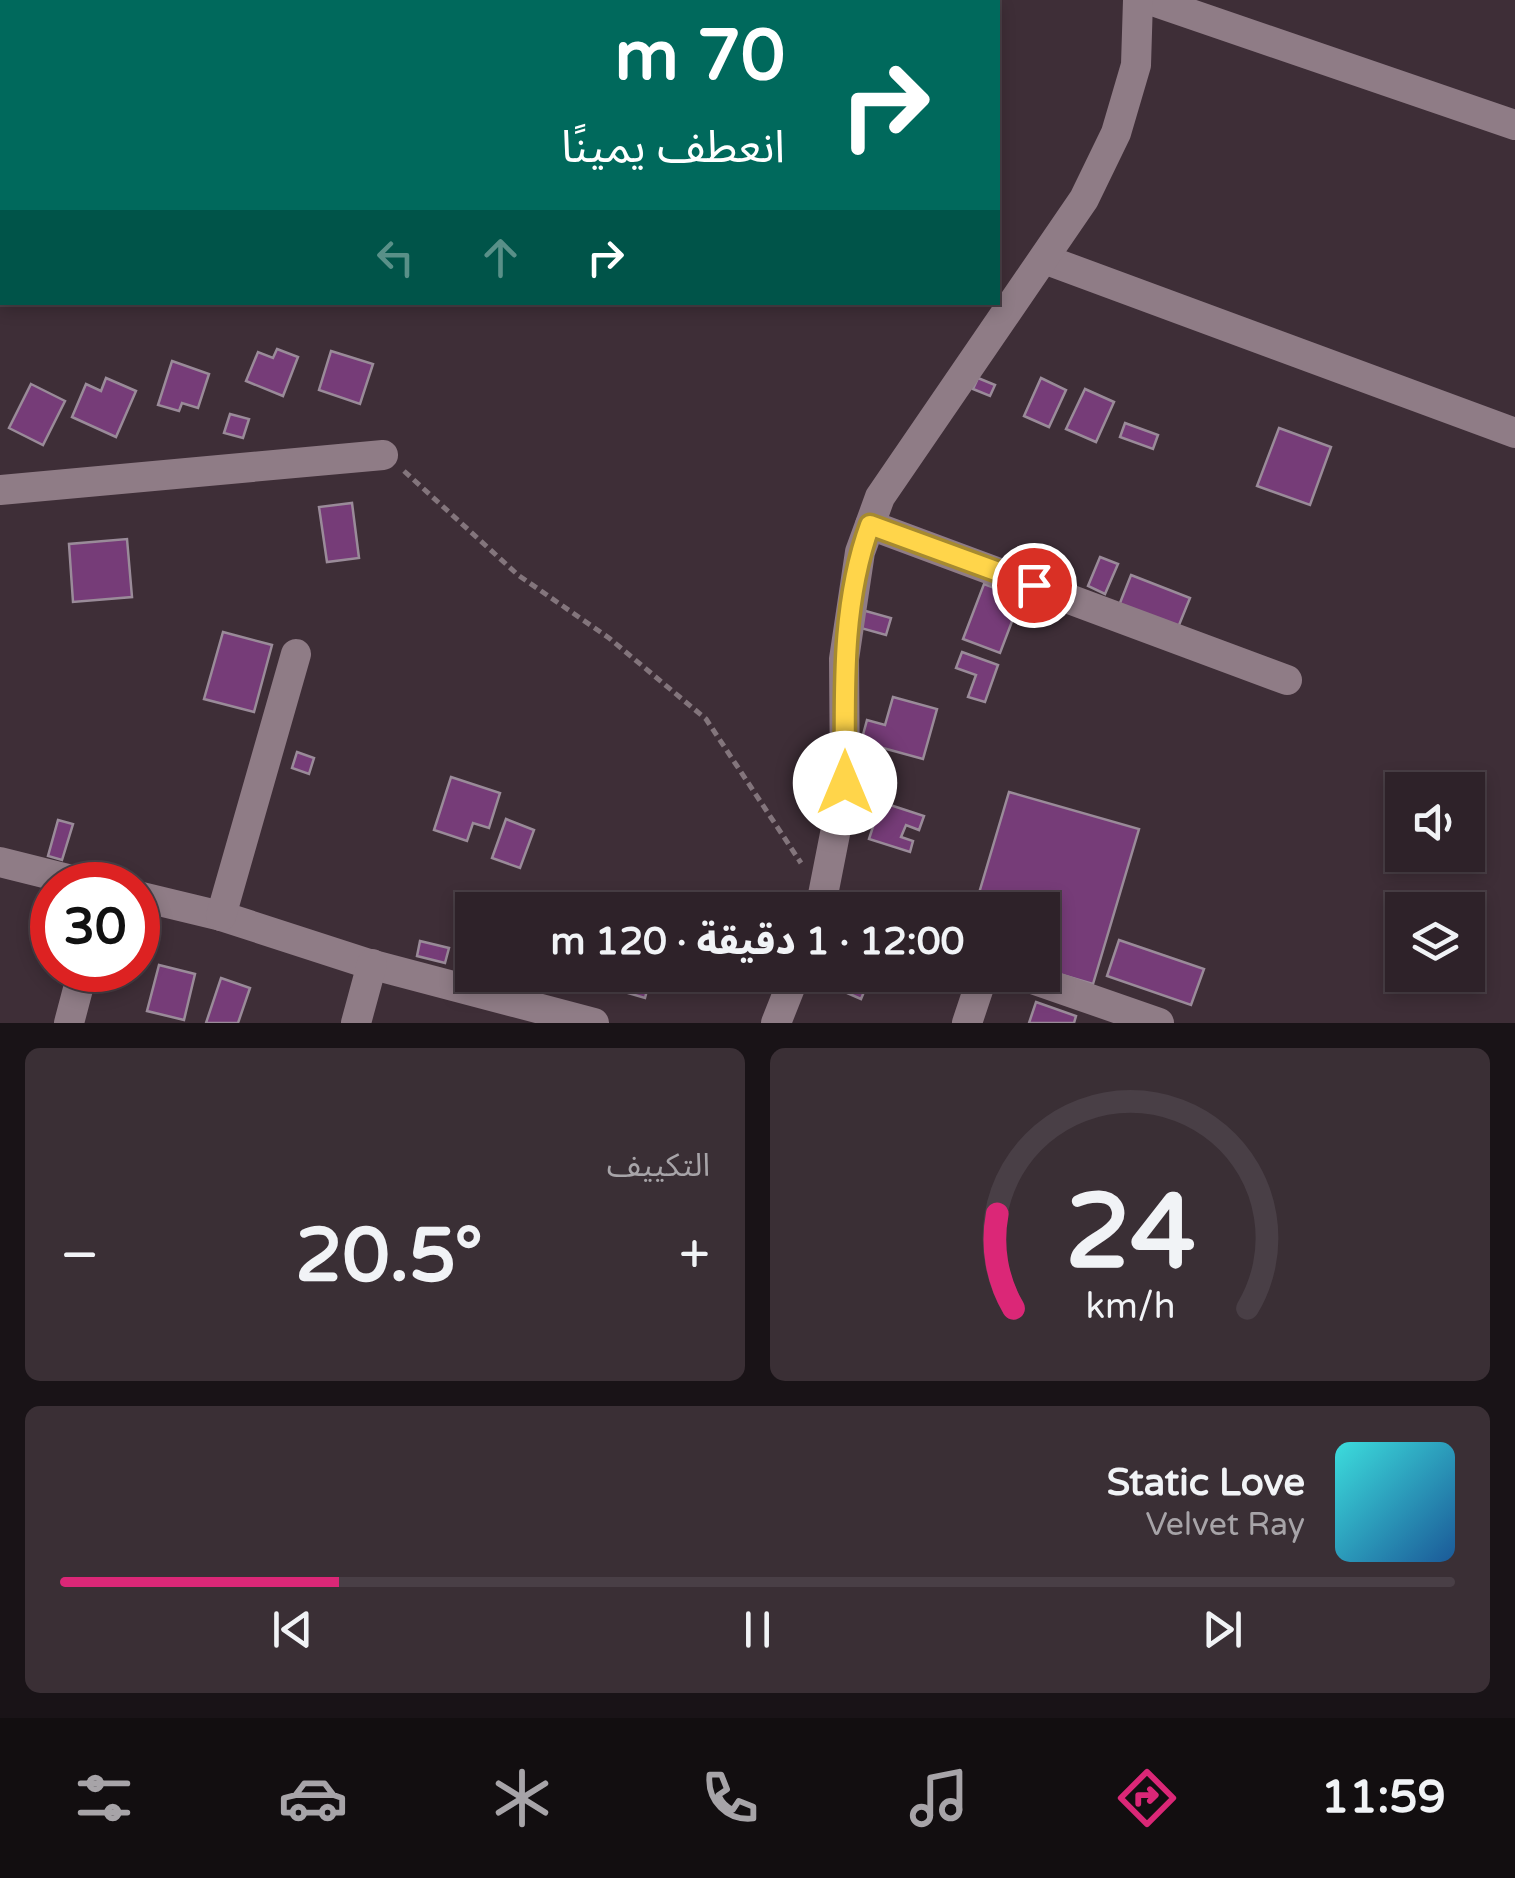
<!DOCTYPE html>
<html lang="ar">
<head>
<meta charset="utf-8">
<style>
  :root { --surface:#2e2229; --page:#3a2f35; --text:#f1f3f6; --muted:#a7a4a8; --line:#493f46; --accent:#db2777 }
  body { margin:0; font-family:"Varela Round","Noto Sans Arabic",sans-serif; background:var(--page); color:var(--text); direction:rtl; height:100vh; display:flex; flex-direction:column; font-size:38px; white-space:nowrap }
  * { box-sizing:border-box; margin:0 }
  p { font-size:32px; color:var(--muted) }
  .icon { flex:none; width:55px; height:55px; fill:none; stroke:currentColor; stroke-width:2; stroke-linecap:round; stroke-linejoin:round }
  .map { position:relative; height:1023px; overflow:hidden; direction:ltr }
  .drawer { display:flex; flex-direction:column; gap:25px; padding:25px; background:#191317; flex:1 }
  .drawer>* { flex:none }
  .top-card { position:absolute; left:0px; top:0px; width:1000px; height:305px; box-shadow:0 5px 15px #0003,0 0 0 2px var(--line); direction:rtl; background:#00695c; color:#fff; overflow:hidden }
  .buttons { position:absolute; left:1385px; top:772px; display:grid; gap:20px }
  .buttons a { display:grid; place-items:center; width:100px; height:100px; border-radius:0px; background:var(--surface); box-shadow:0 5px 15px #0003,0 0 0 2px var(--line); font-size:50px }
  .speed { position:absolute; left:30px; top:862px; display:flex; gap:20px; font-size:50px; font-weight:700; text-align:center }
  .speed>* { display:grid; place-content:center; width:130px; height:130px; border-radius:50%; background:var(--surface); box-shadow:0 5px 15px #0003,0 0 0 2px var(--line); line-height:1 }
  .speed .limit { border:15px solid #d22; background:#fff; color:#111 }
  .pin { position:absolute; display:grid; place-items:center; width:85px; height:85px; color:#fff; margin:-42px; border:5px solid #fff; border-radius:50%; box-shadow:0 2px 10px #0007 }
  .me { position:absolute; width:110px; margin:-55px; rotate:0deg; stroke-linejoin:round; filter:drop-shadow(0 0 8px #0008) }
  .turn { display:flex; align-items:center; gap:35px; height:210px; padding:0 50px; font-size:45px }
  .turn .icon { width:130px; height:130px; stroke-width:2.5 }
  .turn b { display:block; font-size:70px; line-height:85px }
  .lanes { display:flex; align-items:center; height:95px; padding:0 50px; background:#0003; justify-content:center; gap:50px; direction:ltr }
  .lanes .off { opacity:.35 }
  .big { font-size:75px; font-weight:800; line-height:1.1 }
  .drawer .tile { flex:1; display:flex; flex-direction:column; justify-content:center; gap:15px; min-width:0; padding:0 35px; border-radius:15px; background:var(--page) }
  .drawer .dial { align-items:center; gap:0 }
  .dial svg { height:260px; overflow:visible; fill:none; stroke:var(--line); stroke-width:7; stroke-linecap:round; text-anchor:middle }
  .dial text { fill:var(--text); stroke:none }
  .song { display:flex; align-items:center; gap:30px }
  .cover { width:120px; height:120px; border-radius:15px; background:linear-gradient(135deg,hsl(180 70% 55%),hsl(210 70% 35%)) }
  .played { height:10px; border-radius:5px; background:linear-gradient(90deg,var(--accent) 20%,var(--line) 20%) }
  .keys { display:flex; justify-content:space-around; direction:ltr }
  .heat { display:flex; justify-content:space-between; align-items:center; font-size:55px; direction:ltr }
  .drawer .tiles { flex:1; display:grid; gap:25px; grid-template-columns:1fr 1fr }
  .tile:last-child { grid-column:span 2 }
  .trip { position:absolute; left:455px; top:892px; width:605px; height:100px; border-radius:0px; background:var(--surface); box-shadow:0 5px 15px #0003,0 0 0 2px var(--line); font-weight:800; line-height:100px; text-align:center; direction:rtl }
  .tab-bar { display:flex; height:160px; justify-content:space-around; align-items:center; background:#120e10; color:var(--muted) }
  .tab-bar .icon { width:70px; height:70px }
  .tab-bar .current { color:var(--accent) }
  .tab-bar b { font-size:45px; color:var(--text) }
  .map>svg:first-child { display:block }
  .building { fill:#763c78; stroke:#9a8b99; stroke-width:2.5 }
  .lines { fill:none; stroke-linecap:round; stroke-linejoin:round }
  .path { stroke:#83757c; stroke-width:5; stroke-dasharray:8 5; stroke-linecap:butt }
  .minor { stroke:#8f7c86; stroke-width:30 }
  .route-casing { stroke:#a68a30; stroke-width:25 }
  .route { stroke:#ffd54a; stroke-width:18 }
</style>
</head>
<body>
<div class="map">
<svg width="1515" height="1023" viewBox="0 0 1515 1023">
  <rect width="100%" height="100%" fill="#3e2e37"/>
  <g class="building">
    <polygon points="277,349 298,357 283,396 246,381 258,352 273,358"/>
    <polygon points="331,351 373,364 360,404 319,390"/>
    <polygon points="172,361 209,374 198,408 182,403 179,411 158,405"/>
    <polygon points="106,378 136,391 116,437 72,417 86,384 101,391"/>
    <polygon points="978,378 995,385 990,396 973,389"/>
    <polygon points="1041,378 1066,390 1049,427 1024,416"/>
    <polygon points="31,384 65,401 43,445 9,428"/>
    <polygon points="1085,389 1114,402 1096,442 1066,429"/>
    <polygon points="230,414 249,419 243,438 224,433"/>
    <polygon points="1125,423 1158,435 1153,449 1120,437"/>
    <polygon points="1279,428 1331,447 1310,505 1257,486"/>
    <polygon points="352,503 359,558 327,562 319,507"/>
    <polygon points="127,539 132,597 73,602 69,544"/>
    <polygon points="1100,557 1118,564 1105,594 1088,586"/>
    <polygon points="1131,575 1190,598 1177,630 1118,608"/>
    <polygon points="984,584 1021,598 1000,653 963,639"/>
    <polygon points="862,610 891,618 886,635 857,627"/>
    <polygon points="223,632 272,645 254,712 204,699"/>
    <polygon points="962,652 998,665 985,702 968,697 976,675 956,668"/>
    <polygon points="893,697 937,709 923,759 861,742 867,720 885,725"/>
    <polygon points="297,752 314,758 309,774 292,768"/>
    <polygon points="451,777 500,793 489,828 473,823 467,841 434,830"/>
    <polygon points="1009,792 1139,829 1093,984 1042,969 1042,910 974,910"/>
    <polygon points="881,802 924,816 919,830 906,825 901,837 913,841 910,852 869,839"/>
    <polygon points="506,819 534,830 520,868 492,858"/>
    <polygon points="58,820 73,824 62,860 48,856"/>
    <polygon points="49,907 52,908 52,943 41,940"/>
    <polygon points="1119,940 1204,969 1191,1005 1107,976"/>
    <polygon points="420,941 449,948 445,963 417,956"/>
    <polygon points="159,965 195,974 184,1020 147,1011"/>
    <polygon points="595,975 651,975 645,998 593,983"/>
    <polygon points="820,975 871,975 861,999 817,980"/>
    <polygon points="221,978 250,988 238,1023 206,1023"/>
    <polygon points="1036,1002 1076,1016 1074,1023 1029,1023"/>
  </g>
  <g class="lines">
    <polyline class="path" points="404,471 518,575 609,638 706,719 801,863"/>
    <g class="minor">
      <polyline points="1150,0 1515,125"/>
      <polyline points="1044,259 1515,433"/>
      <polyline points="0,490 383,455"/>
      <polyline points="870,525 1287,680"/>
      <polyline points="0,862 92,885"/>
      <polyline points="138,896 221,916 366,963 594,1023"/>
      <polyline points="820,910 845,783 844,659 860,552 880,497 1084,199 1116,133 1136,65 1138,0"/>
      <polyline points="221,916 296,654"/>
      <polyline points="1021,975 1159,1023"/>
      <polyline points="69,1023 83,970"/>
      <polyline points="356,1023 372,964"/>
      <polyline points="776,1023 795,975"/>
      <polyline points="967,1023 983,975"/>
    </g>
  </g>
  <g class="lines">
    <defs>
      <path id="route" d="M845 783C845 697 840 607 870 525L1034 585"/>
    </defs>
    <use href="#route" class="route-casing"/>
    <use href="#route" class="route"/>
  </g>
</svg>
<div class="buttons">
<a><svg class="icon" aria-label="sound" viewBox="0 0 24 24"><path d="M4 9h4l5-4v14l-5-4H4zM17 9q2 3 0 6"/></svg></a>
<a><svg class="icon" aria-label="layers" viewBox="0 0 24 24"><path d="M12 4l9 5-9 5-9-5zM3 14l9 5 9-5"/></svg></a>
</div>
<div class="speed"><div class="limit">30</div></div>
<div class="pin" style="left:1034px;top:585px;background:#d93025"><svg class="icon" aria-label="arrive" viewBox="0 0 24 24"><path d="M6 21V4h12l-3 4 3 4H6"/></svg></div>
<svg class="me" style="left:845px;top:783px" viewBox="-20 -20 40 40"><circle r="19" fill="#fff"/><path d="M0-13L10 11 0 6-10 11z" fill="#ffd54a"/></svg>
<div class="trip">12:00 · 1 دقيقة · 120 m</div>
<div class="top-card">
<div class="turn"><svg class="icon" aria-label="right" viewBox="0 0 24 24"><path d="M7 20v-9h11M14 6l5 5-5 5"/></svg><div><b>70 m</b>انعطف يمينًا</div></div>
<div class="lanes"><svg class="icon off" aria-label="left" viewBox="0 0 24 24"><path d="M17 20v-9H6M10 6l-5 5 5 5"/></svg><svg class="icon off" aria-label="ahead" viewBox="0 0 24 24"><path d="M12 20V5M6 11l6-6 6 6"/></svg><svg class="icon" aria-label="right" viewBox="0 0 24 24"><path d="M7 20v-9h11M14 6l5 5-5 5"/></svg></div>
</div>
</div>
<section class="drawer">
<div class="tiles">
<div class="tile dial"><svg viewBox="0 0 100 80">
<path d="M14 69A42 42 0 1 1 86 69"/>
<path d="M14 69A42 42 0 0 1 9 40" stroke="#db2777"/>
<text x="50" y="56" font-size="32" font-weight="700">24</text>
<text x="50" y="72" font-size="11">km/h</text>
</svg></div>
<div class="tile"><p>التكييف</p>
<div class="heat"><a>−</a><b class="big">20.5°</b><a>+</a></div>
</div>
<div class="tile">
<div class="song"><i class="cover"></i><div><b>Static Love</b><p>Velvet Ray</p></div></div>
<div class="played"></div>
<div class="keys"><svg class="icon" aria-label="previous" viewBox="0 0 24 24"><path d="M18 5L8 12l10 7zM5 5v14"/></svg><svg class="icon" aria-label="pause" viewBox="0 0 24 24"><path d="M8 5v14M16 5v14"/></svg><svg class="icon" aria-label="next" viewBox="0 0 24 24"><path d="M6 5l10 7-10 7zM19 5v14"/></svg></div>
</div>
</div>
</section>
<nav class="tab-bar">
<b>11:59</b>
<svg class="icon current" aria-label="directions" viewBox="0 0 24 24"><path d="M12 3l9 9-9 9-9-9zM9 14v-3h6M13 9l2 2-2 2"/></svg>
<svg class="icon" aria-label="music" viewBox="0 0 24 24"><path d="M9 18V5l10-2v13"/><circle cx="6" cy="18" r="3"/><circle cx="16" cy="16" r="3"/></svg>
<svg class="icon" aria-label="phone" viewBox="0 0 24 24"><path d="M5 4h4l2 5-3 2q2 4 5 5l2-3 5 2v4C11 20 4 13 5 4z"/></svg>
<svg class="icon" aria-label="climate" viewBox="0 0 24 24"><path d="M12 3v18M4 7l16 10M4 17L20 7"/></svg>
<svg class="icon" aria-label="car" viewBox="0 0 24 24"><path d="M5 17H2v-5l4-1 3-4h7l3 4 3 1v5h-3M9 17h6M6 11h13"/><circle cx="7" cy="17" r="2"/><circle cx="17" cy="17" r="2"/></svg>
<svg class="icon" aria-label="filters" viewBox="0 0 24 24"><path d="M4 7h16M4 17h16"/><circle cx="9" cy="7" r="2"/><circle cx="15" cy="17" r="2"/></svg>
</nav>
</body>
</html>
